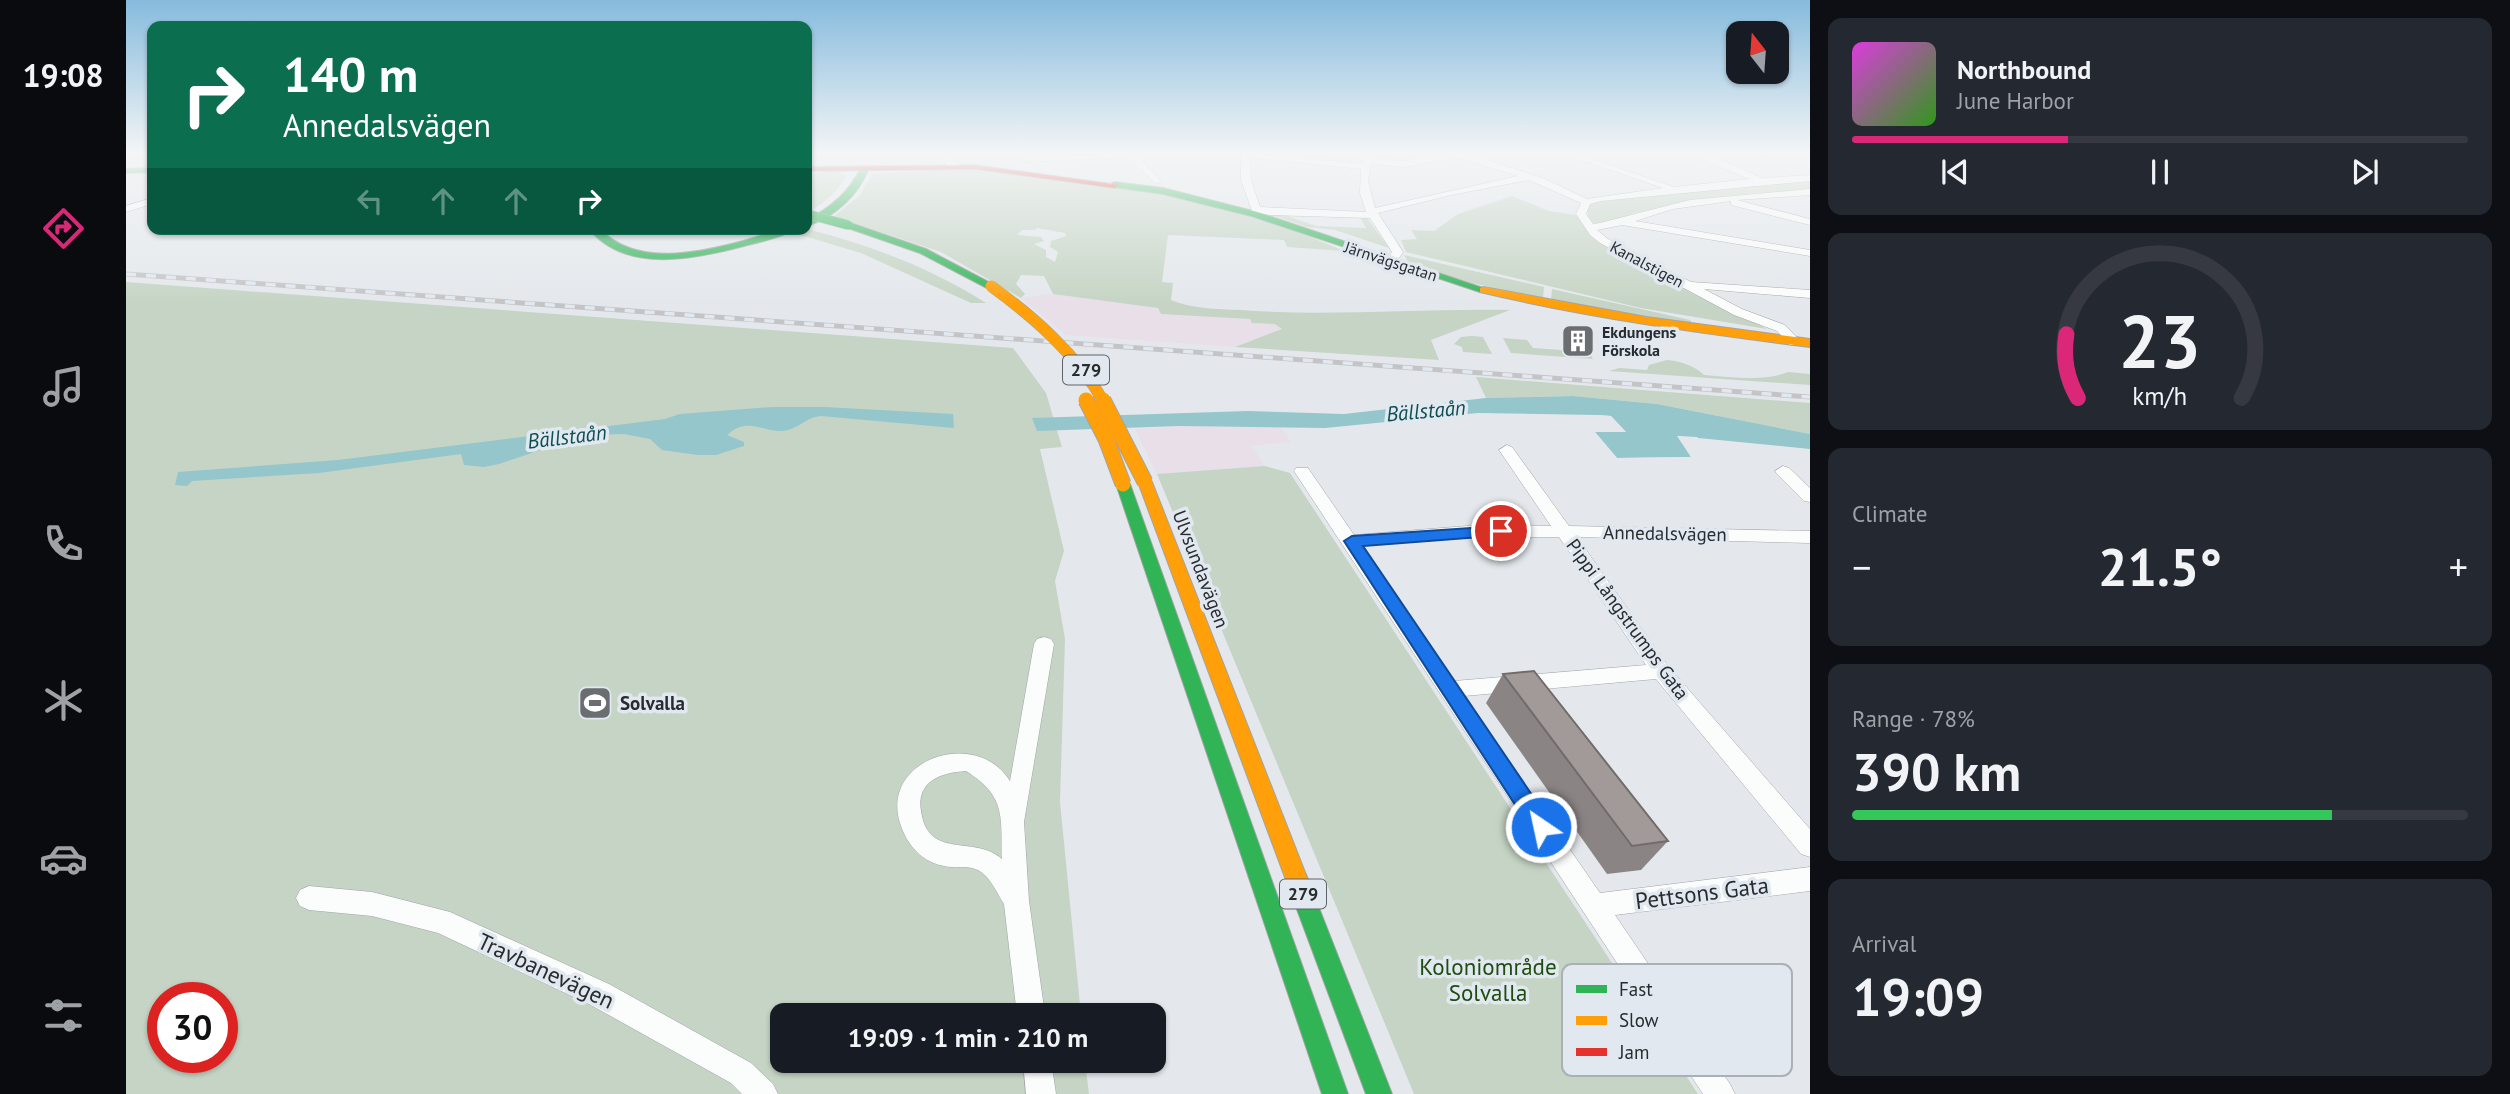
<!DOCTYPE html>
<html lang="en">
<head>
<meta charset="utf-8">
<style>
  :root { --surface:#171b24; --page:#242831; --text:#f1f3f6; --muted:#9ea1a6; --line:#363941; --accent:#db2777 }
  body { margin:0; font-family:"PT Sans",sans-serif; background:var(--page); color:var(--text); height:100vh; display:flex; flex-direction:column; font-size:26px; white-space:nowrap }
  * { box-sizing:border-box; margin:0 }
  p { font-size:23px; color:var(--muted) }
  .icon { flex:none; width:38px; height:38px; fill:none; stroke:currentColor; stroke-width:2; stroke-linecap:round; stroke-linejoin:round }
  .map { position:relative; flex:1; overflow:hidden }
  .side { display:flex; flex-direction:column; gap:18px; padding:18px; background:#0d0f14; width:700px }
  .side>* { flex:none }
  .top-card { position:absolute; left:21px; top:21px; width:665px; height:214px; border-radius:14px; box-shadow:0 2px 5px #0004; background:#0b6e4f; color:#fff; overflow:hidden }
  .needle { width:46px; rotate:343deg }
  .controls { position:absolute; left:1600px; top:21px; display:grid; gap:14px }
  .controls a { display:grid; place-items:center; width:63px; height:63px; border-radius:14px; background:var(--surface); box-shadow:0 2px 5px #0004; font-size:35px }
  .speed { position:absolute; left:21px; top:982px; display:flex; gap:14px; font-size:35px; font-weight:700; text-align:center }
  .speed>* { display:grid; place-content:center; width:91px; height:91px; border-radius:50%; background:var(--surface); box-shadow:0 2px 5px #0004; line-height:1 }
  .speed .limit { border:10px solid #d22; background:#fff; color:#111 }
  .pin { position:absolute; display:grid; place-items:center; width:60px; height:60px; color:#fff; margin:-30px; border:4px solid #fff; border-radius:50%; box-shadow:0 2px 7px #0007 }
  .me { position:absolute; width:77px; margin:-38px; rotate:326deg; stroke-linejoin:round; filter:drop-shadow(0 0 5px #0008) }
  .turn { display:flex; align-items:center; gap:24px; height:147px; padding:0 21px; font-size:32px }
  .turn .icon { width:91px; height:91px; stroke-width:2.5 }
  .turn b { display:block; font-size:49px; line-height:60px }
  .lanes { display:flex; align-items:center; height:66px; padding:0 21px; background:#0003; justify-content:center; gap:35px; direction:ltr }
  .lanes .off { opacity:.35 }
  .big { font-size:52px; font-weight:800; line-height:1.1 }
  .side .card { flex:1; display:flex; flex-direction:column; justify-content:center; gap:10px; min-width:0; padding:0 24px; border-radius:14px; background:var(--page) }
  .side .dial { align-items:center; gap:0 }
  .dial svg { height:182px; overflow:visible; fill:none; stroke:var(--line); stroke-width:7; stroke-linecap:round; text-anchor:middle }
  .dial text { fill:var(--text); stroke:none }
  .song { display:flex; align-items:center; gap:21px }
  .cover { width:84px; height:84px; border-radius:10px; background:linear-gradient(135deg,hsl(300 70% 55%),hsl(110 70% 35%)) }
  .played { height:7px; border-radius:4px; background:linear-gradient(90deg,var(--accent) 35%,var(--line) 35%) }
  .keys { display:flex; justify-content:space-around; direction:ltr }
  .heat { display:flex; justify-content:space-between; align-items:center; font-size:38px; direction:ltr }
  .charge { height:10px; border-radius:5px; background:linear-gradient(90deg,#34c759 78%,var(--line) 0) }
  .trip { position:absolute; left:644px; top:1003px; width:396px; height:70px; border-radius:14px; background:var(--surface); box-shadow:0 2px 5px #0004; font-weight:800; line-height:70px; text-align:center }
  main { display:flex; flex:1; min-height:0 }
  .dock { display:flex; flex-direction:column; width:126px; justify-content:space-around; align-items:center; background:#090b0e; color:var(--muted) }
  .dock .icon { width:49px; height:49px }
  .dock .active { color:var(--accent) }
  .dock b { font-size:32px; color:var(--text) }
  .map>svg:first-child { display:block }
  .industrial { fill:#e8dfe9 }
  .green { fill:#c5d4c4; fill-rule:evenodd }
  .water { fill:#94c6cc }
  .pier { fill:#e4e8ec }
  .lines { fill:none; stroke-linecap:round; stroke-linejoin:round }
  .street-casing { stroke:#a1a4a7; stroke-width:1 }
  .fast-casing { stroke:#a1a4a7; stroke-width:2 }
  .slow-casing { stroke:#a1a4a7; stroke-width:2 }
  .jam-casing { stroke:#a1a4a7; stroke-width:2 }
  .street { fill:#fbfcfc; fill-rule:evenodd }
  .fast { fill:#30b455; fill-rule:evenodd }
  .slow { fill:#ff9f0a; fill-rule:evenodd }
  .jam { fill:#e5322d; fill-rule:evenodd }
  .rail-casing { stroke:#c4c4c6; stroke-width:5 }
  .rail { stroke:#e1e8f0; stroke-width:3.5; stroke-dasharray:10; stroke-linecap:butt }
  .fast-bridge-casing { stroke:#a1a4a7; stroke-width:10; stroke-linecap:butt }
  .slow-bridge-far1-casing { stroke:#a1a4a7; stroke-width:12; stroke-linecap:butt }
  .slow-bridge-casing { stroke:#a1a4a7; stroke-width:17; stroke-linecap:butt }
  .fast-bridge { stroke:#30b455; stroke-width:9 }
  .slow-bridge-far1 { stroke:#ff9f0a; stroke-width:11 }
  .slow-bridge { stroke:#ff9f0a; stroke-width:15 }
  .wall { fill:#8b8484 }
  .building { fill:#a29a99; stroke:#716c6b; stroke-width:2 }
  .route { fill:#1a73e8; stroke:#114b97; stroke-width:2 }
  .labels { text-anchor:middle; stroke-width:7; stroke-linejoin:round; paint-order:stroke }
  .far-street-label { font-size:16px; fill:#292c2f; stroke:#e1e8f0 }
  .far-poi-label { font-size:16px; font-weight:bold; fill:#292c2f; stroke:#e1e8f0; text-anchor:start }
  .shield { fill:#e1e8f0; stroke:#606469; stroke-width:2 }
  .shield-label { font-size:18px; font-weight:bold; fill:#292c2f }
  .street-label { font-size:19px; fill:#292c2f; stroke:#e1e8f0 }
  .poi-label { font-size:19px; font-weight:bold; fill:#292c2f; stroke:#e1e8f0; text-anchor:start }
  .water-label { font-size:21px; font-style:italic; fill:#0d4e53; stroke:#e1e8f0 }
  .near-street-label { font-size:23px; fill:#292c2f; stroke:#e1e8f0 }
  .near-park-label { font-size:23px; fill:#1f4c0f; stroke:#e1e8f0 }
  .key { fill:#e1e8f0; stroke:#aab0b6; stroke-width:2 }
  .key-label { font-size:19px; fill:#292c2f }
</style>
</head>
<body>
<main>
<nav class="dock">
<b>19:08</b>
<svg class="icon active" aria-label="directions" viewBox="0 0 24 24"><path d="M12 3l9 9-9 9-9-9zM9 14v-3h6M13 9l2 2-2 2"/></svg>
<svg class="icon" aria-label="music" viewBox="0 0 24 24"><path d="M9 18V5l10-2v13"/><circle cx="6" cy="18" r="3"/><circle cx="16" cy="16" r="3"/></svg>
<svg class="icon" aria-label="phone" viewBox="0 0 24 24"><path d="M5 4h4l2 5-3 2q2 4 5 5l2-3 5 2v4C11 20 4 13 5 4z"/></svg>
<svg class="icon" aria-label="climate" viewBox="0 0 24 24"><path d="M12 3v18M4 7l16 10M4 17L20 7"/></svg>
<svg class="icon" aria-label="car" viewBox="0 0 24 24"><path d="M5 17H2v-5l4-1 3-4h7l3 4 3 1v5h-3M9 17h6M6 11h13"/><circle cx="7" cy="17" r="2"/><circle cx="17" cy="17" r="2"/></svg>
<svg class="icon" aria-label="filters" viewBox="0 0 24 24"><path d="M4 7h16M4 17h16"/><circle cx="9" cy="7" r="2"/><circle cx="15" cy="17" r="2"/></svg>
</nav>
<div class="map">
<svg width="1684" height="1094" viewBox="0 0 1684 1094">
  <rect width="100%" height="100%" fill="#e4e8ec"/>
  <g class="industrial">
    <polygon points="927,294 1032,308 1036,314 1124,319 1126,323 1149,324 1157,329 1109,347 940,335 895,298"/>
    <polygon points="1053,426 1155,427 1165,442 1125,446 1139,466 1031,474 1009,429"/>
  </g>
  <g class="green">
    <path d="M819 169H847L1052 196 1168 230 1218 251 1161 247 1158 240 1042 235 1036 282 1047 283 1045 300C1067 309 1090 309 1114 310 1204 317 1294 308 1384 310L1305 340 1313 360 1109 347 1156 329 1149 324 1126 323 1124 319 1035 314 1032 308 927 294 918 276 895 275 890 284 899 294 895 298 815 252 708 216 734 195 746 174ZM911 228 939 233 940 236 925 241 924 247 932 252 929 262 920 257V250L908 244 918 241 915 237 891 235 896 230H909Z"/>
    <path d="M698 172H714L720 176C711 192 700 201 685 211L681 210V176Z"/>
    <polygon points="1684,179 1684,190 1581,199 1508,213 1487,223 1476,225 1462,221 1462,205 1472,201"/>
    <polygon points="1386,196 1423,211 1450,215 1467,236 1641,329 1515,308 1280,252 1275,240 1291,239 1285,230 1308,231 1332,214"/>
    <polygon points="1140,213 1156,214 1190,226 1240,228 1234,217 1241,218 1263,248 1209,230 1181,227"/>
    <path d="M681 229C744 245 805 268 860 303H845L735 253 668 233Z"/>
    <polygon points="1278,255 1418,287 1417,298 1346,283 1282,262"/>
    <path d="M0 282 887 348 920 393 936 447 914 449 938 551 929 581 939 639 934 802 955 1015H656V1060L959 1061 963 1094H0ZM37 998H96V1057H37Z"/>
    <polygon points="1426,289 1564,320 1567,325 1425,300"/>
    <polygon points="1346,336 1357,337 1366,354 1337,352 1336,347 1328,344 1335,337"/>
    <polygon points="1377,338 1401,340 1407,348 1463,352 1467,359 1385,353"/>
    <path d="M1541 360C1554 361 1569 366 1578 375 1607 377 1638 382 1662 372L1684 374V385L1483 371 1493 368 1521 370 1523 365Z"/>
    <polygon points="1350,377 1684,403 1684,434 1531,404 1447,396 1360,398"/>
    <polygon points="1139,466 1164,473 1572,1094 1288,1094 1031,474"/>
  </g>
  <g class="water">
    <polygon points="1447,396 1531,404 1684,434 1684,449 1552,436 1565,457 1491,458 1468,431 1499,431 1485,416 1472,415 1352,413 1199,428 1053,426 911,431 906,418 1122,411 1218,414 1360,398"/>
    <path d="M646 407H699L827 414 828 428 695 416C682 417 676 425 665 429 643 438 624 413 601 435L618 442V446L590 455H572L536 450 524 439 498 434 467 435 450 438 373 464 358 467 338 465 335 454 193 473 66 481 61 486 49 485 52 472 212 460 539 419 554 414Z"/>
  </g>
  <polygon class="pier" points="1472,415 1485,416 1500,432 1469,432 1491,458 1565,457 1551,436 1571,437 1575,441 1558,440 1569,456 1566,461 1490,461 1465,431 1468,428 1492,428 1483,420 1475,419"/>
  <g class="lines">
    <defs>
      <g id="street">
        <polygon points="809,152 818,152 832,166 824,168"/>
        <polygon points="889,152 898,152 903,156 1064,152 1060,155 1012,157 1035,181 1030,184 1003,157 901,162"/>
        <path d="M1115 152 1236 164 1241 152H1249L1247 159 1279 161 1319 152H1338L1419 179 1461 199 1537 188 1432 152H1445L1548 187 1623 179 1558 152 1580 153 1636 178 1684 175V181L1475 201 1464 204 1460 214 1467 224 1474 223 1564 200 1684 189V195L1611 200 1684 219V225L1605 205V201L1547 209 1509 221 1684 250V256L1496 225 1471 230 1482 239 1565 282 1684 290V298L1578 289 1616 309 1659 325 1675 342 1674 345H1664L1651 331 1608 315 1474 243 1464 235 1450 214 1455 203 1403 180 1325 195 1252 213 1277 252 1269 264 1265 265 1259 262 1266 252 1244 218 1143 215 1126 211 1115 180ZM1124 157 1235 169 1234 193 1240 212 1134 207 1125 180ZM1329 157 1392 176 1249 208 1242 181 1245 164 1279 167Z"/>
        <polygon points="1633,152 1684,152 1684,157 1637,155"/>
        <polygon points="26,198 26,204 0,212 0,206"/>
        <path d="M1381 445 1386 447 1443 526 1684 531V543L1451 537 1542 666 1684 829V857L1675 854 1530 679 1338 696 1474 893 1684 867V891L1489 915 1604 1084 1609 1094H1577L1168 471 1170 468H1182L1228 535 1354 525 1425 526 1373 450ZM1354 537H1433L1520 665 1328 681 1235 546Z"/>
        <polygon points="1657,466 1663,468 1684,488 1684,502 1678,501 1651,474 1649,471"/>
        <path d="M918 637 925 639 928 644 898 822 903 901 919 1015H891L878 904C871 893 864 876 852 870 844 866 834 868 825 867 800 865 783 849 775 826 751 760 850 726 884 781L908 644 911 639ZM840 771C880 796 875 816 876 859 848 834 802 861 795 811 793 800 795 790 804 782 814 774 827 772 840 771Z"/>
        <polygon points="183,886 246,892 324,912 483,984 625,1063 647,1084 652,1094 616,1094 605,1083 463,1004 312,933 246,916 183,910 174,906 170,898 174,890"/>
        <polygon points="897,1060 925,1060 930,1094 900,1094"/>
      </g>
      <g id="fast">
        <path d="M736 166 743 168C732 196 709 217 681 226V220C707 206 723 192 736 166Z"/>
        <polygon points="26,168 26,172 0,173 0,169"/>
        <polygon points="989,182 1037,188 1131,212 1363,290 1354,292 1125,216 1037,194 986,187 986,183"/>
        <polygon points="719,223 725,223 800,249 870,286 861,288 794,253 719,227"/>
        <path d="M463 229H474C510 267 572 253 617 241 635 236 651 229 670 229 655 238 634 242 618 246 568 259 501 274 463 229Z"/>
        <polygon points="997,480 1004,484 1222,1094 1196,1094 990,484"/>
        <polygon points="1171,870 1179,873 1182,880 1266,1094 1240,1094 1160,880 1163,873"/>
      </g>
      <g id="slow">
        <path d="M1358 287 1520 317 1684 339V347C1574 333 1463 318 1354 292V288Z"/>
        <polygon points="1019,478 1026,482 1182,880 1179,887 1171,890 1163,887 1160,880 1012,482"/>
      </g>
      <polygon id="jam" points="849,165 993,185 989,188 849,169 681,171 681,167"/>
    </defs>
    <use href="#street" class="street-casing"/>
    <use href="#fast" class="fast-casing"/>
    <use href="#slow" class="slow-casing"/>
    <use href="#jam" class="jam-casing"/>
    <use href="#street" class="street"/>
    <use href="#fast" class="fast"/>
    <use href="#slow" class="slow"/>
    <use href="#jam" class="jam"/>
    <defs>
      <polyline id="rail" points="0,274 1684,397"/>
    </defs>
    <use href="#rail" class="rail-casing"/>
    <use href="#rail" class="rail"/>
    <defs>
      <polyline id="fast-bridge" points="681,214 722,225"/>
      <path id="slow-bridge-far1" d="M865 286C909 318 950 354 978 402"/>
      <g id="slow-bridge">
        <polyline points="960,400 980,439 997,484"/>
        <polyline points="977,400 1019,482"/>
      </g>
    </defs>
    <use href="#fast-bridge" class="fast-bridge-casing"/>
    <use href="#slow-bridge-far1" class="slow-bridge-far1-casing"/>
    <use href="#slow-bridge" class="slow-bridge-casing"/>
    <use href="#fast-bridge" class="fast-bridge"/>
    <use href="#slow-bridge-far1" class="slow-bridge-far1"/>
    <use href="#slow-bridge" class="slow-bridge"/>
  </g>
  <polygon class="wall" points="1377,674 1542,841 1515,870 1481,874 1360,703"/>
  <polygon class="building" points="1408,671 1542,841 1506,846 1377,674"/>
  <linearGradient id="sky" x2="0" y2="1"><stop stop-color="#86bbdd"/><stop offset="0.5" stop-color="#f3f5f6"/><stop offset="1" stop-color="#f3f5f6" stop-opacity="0"/></linearGradient>
  <rect width="1684" height="305" fill="url(#sky)"/>
  <polygon class="route" points="1375,526 1380,528 1383,531 1380,535 1237,546 1423,820 1426,827 1423,834 1415,837 1408,834 1218,541 1226,536"/>
  <defs>
    <symbol id="building-square" viewBox="-11 -11 22 22"><rect x="-9" y="-9" width="18" height="18" rx="4" fill="#6a6e71" stroke="#e1e8f0"/><path d="M-4-6H4V6H1V3H-1V6H-4ZM-2.5-4.3h1.7v1.8h-1.7ZM.8-4.3h1.7v1.8H.8ZM-2.5-1h1.7V.8h-1.7ZM.8-1h1.7V.8H.8Z" fill="#fff"/></symbol>
    <symbol id="stadium-square" viewBox="-11 -11 22 22"><rect x="-9" y="-9" width="18" height="18" rx="4" fill="#6a6e71" stroke="#e1e8f0"/><path d="M0-5a6.5 5 0 1 0 0 10a6.5 5 0 1 0 0-10ZM-3.5-1.8h7v3.6h-7Z" fill="#fff"/></symbol>
  </defs>
  <g fill-rule="evenodd">
    <use href="#building-square" x="1433" y="322" width="38" height="38"/>
    <use href="#stadium-square" x="450" y="684" width="38" height="38"/>
  </g>
  <g class="labels">
    <g class="far-street-label">
      <text transform="translate(1265 261) rotate(18)" y="6">Järnvägsgatan</text>
      <text transform="translate(1521 264) rotate(28)" y="6">Kanalstigen</text>
    </g>
    <g class="far-poi-label">
      <text x="1476" y="338">Ekdungens<tspan x="1476" dy="18">Förskola</tspan></text>
    </g>
    <g class="shield">
      <rect x="937" y="355.5" width="46" height="29" rx="5"/>
      <rect x="1154" y="879.5" width="46" height="29" rx="5"/>
    </g>
    <g class="shield-label">
      <text x="960" y="376">279</text>
      <text x="1177" y="900">279</text>
    </g>
    <g class="street-label">
      <text transform="translate(1539 533) rotate(1)" y="7">Annedalsvägen</text>
      <text transform="translate(1075 569) rotate(69)" y="7">Ulvsundavägen</text>
      <text transform="translate(1502 619) rotate(54)" y="7">Pippi Långstrumps Gata</text>
    </g>
    <g class="poi-label">
      <text x="494" y="710">Solvalla</text>
    </g>
    <g class="water-label">
      <text transform="translate(1300 411) rotate(-5)" y="7">Bällstaån</text>
      <text transform="translate(441 437) rotate(-7)" y="7">Bällstaån</text>
    </g>
    <g class="near-street-label">
      <text transform="translate(1576 893) rotate(-7)" y="8">Pettsons Gata</text>
      <text transform="translate(420 971) rotate(25)" y="8">Travbanevägen</text>
    </g>
    <g class="near-park-label">
      <text x="1362" y="975">Koloniområde<tspan x="1362" dy="26">Solvalla</tspan></text>
    </g>
  </g>
  <rect x="1436" y="964" width="230" height="112" rx="10" class="key"/>
  <rect x="1450" y="985" width="31" height="8" fill="#30b455"/>
  <rect x="1450" y="1016" width="31" height="9" fill="#ff9f0a"/>
  <rect x="1450" y="1048" width="31" height="8" fill="#e5322d"/>
  <g class="key-label">
    <text x="1493" y="996">Fast</text>
    <text x="1493" y="1027">Slow</text>
    <text x="1493" y="1059">Jam</text>
  </g>
</svg>
<div class="controls">
<a><svg class="needle" viewBox="-14 -14 28 28"><path d="M0-13l5 13h-10z" fill="#e53935"/><path d="M0 13l5-13h-10z" fill="#9ea1a6"/></svg></a>
</div>
<div class="speed"><div class="limit">30</div></div>
<div class="pin" style="left:1375px;top:531px;background:#d93025"><svg class="icon" aria-label="arrive" viewBox="0 0 24 24"><path d="M6 21V4h12l-3 4 3 4H6"/></svg></div>
<svg class="me" style="left:1415px;top:827px" viewBox="-20 -20 40 40"><circle r="17" fill="#1a73e8" stroke="#fff" stroke-width="3"/><path d="M0-11L8 9 0 5-8 9z" fill="#fff"/></svg>
<div class="trip">19:09 · 1 min · 210 m</div>
<div class="top-card">
<div class="turn"><svg class="icon" aria-label="right" viewBox="0 0 24 24"><path d="M7 20v-9h11M14 6l5 5-5 5"/></svg><div><b>140 m</b>Annedalsvägen</div></div>
<div class="lanes"><svg class="icon off" aria-label="left" viewBox="0 0 24 24"><path d="M17 20v-9H6M10 6l-5 5 5 5"/></svg><svg class="icon off" aria-label="ahead" viewBox="0 0 24 24"><path d="M12 20V5M6 11l6-6 6 6"/></svg><svg class="icon off" aria-label="ahead" viewBox="0 0 24 24"><path d="M12 20V5M6 11l6-6 6 6"/></svg><svg class="icon" aria-label="right" viewBox="0 0 24 24"><path d="M7 20v-9h11M14 6l5 5-5 5"/></svg></div>
</div>
</div>
<section class="side">
<div class="card">
<div class="song"><i class="cover"></i><div><b>Northbound</b><p>June Harbor</p></div></div>
<div class="played"></div>
<div class="keys"><svg class="icon" aria-label="previous" viewBox="0 0 24 24"><path d="M18 5L8 12l10 7zM5 5v14"/></svg><svg class="icon" aria-label="pause" viewBox="0 0 24 24"><path d="M8 5v14M16 5v14"/></svg><svg class="icon" aria-label="next" viewBox="0 0 24 24"><path d="M6 5l10 7-10 7zM19 5v14"/></svg></div>
</div>
<div class="card dial"><svg viewBox="0 0 100 80">
<path d="M14 69A42 42 0 1 1 86 69"/>
<path d="M14 69A42 42 0 0 1 9 41" stroke="#db2777"/>
<text x="50" y="56" font-size="32" font-weight="700">23</text>
<text x="50" y="72" font-size="11">km/h</text>
</svg></div>
<div class="card"><p>Climate</p>
<div class="heat"><a>−</a><b class="big">21.5°</b><a>+</a></div>
</div>
<div class="card"><p>Range · 78%</p><b class="big">390 km</b><div class="charge"></div></div>
<div class="card"><p>Arrival</p><b class="big">19:09</b></div>
</section>
</main>
</body>
</html>
